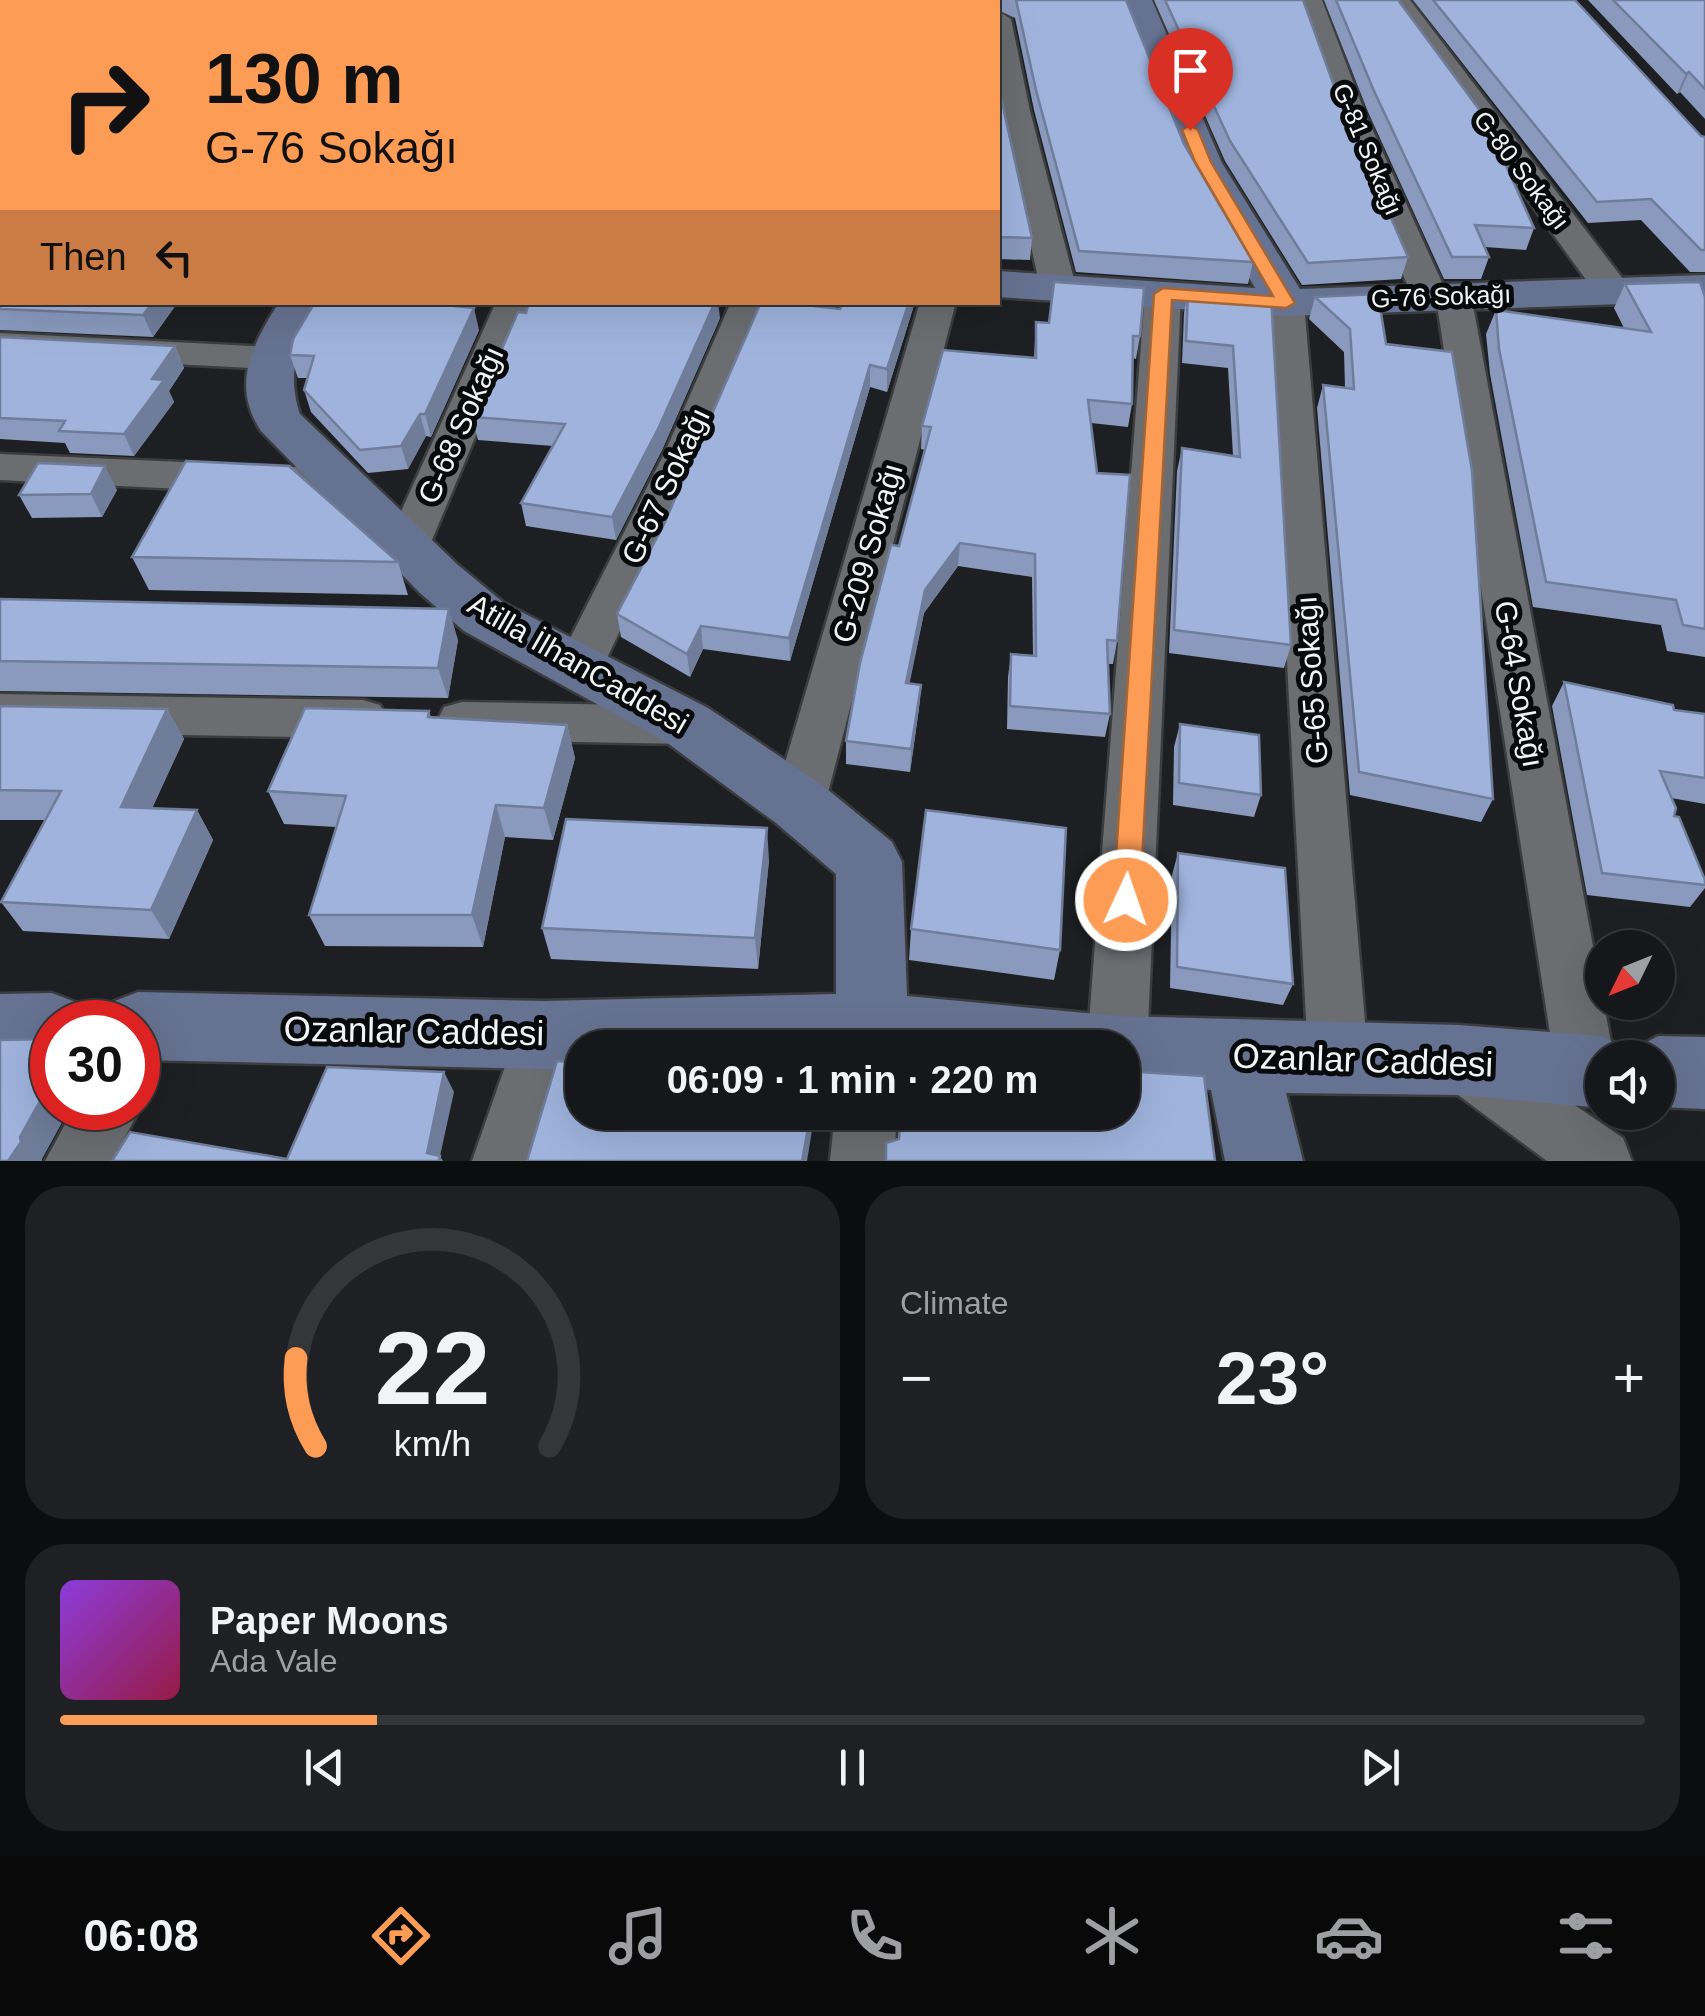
<!DOCTYPE html>
<html lang="en">
<head>
<meta charset="utf-8">
<style>
  :root { --surface:#16171a; --page:#1f2023; --text:#f1f3f6; --muted:#9e9fa2; --line:#353639; --accent:#fd9c55 }
  body { margin:0; font-family:Helvetica,sans-serif; background:var(--page); color:var(--text); height:100vh; display:flex; flex-direction:column; font-size:38px; white-space:nowrap }
  * { box-sizing:border-box; margin:0 }
  p { font-size:32px; color:var(--muted) }
  .icon { flex:none; width:55px; height:55px; fill:none; stroke:currentColor; stroke-width:2; stroke-linecap:round; stroke-linejoin:round }
  .map { position:relative; height:1161px; overflow:hidden }
  .panel { display:flex; flex-direction:column; gap:25px; padding:25px; background:#0c0d0e; flex:1 }
  .panel>* { flex:none }
  .banner { position:absolute; left:0px; top:0px; width:1000px; height:305px; box-shadow:0 10px 40px #0002,0 0 0 2px var(--line); background:#fd9c55; color:#111; overflow:hidden }
  .needle { width:65px; rotate:227deg }
  .tools { position:absolute; left:1585px; top:930px; display:grid; gap:20px }
  .tools a { display:grid; place-items:center; width:90px; height:90px; border-radius:50%; background:var(--surface); box-shadow:0 10px 40px #0002,0 0 0 2px var(--line); font-size:50px }
  .speed { position:absolute; left:30px; top:1000px; display:flex; gap:20px; font-size:50px; font-weight:700; text-align:center }
  .speed>* { display:grid; place-content:center; width:130px; height:130px; border-radius:50%; background:var(--surface); box-shadow:0 10px 40px #0002,0 0 0 2px var(--line); line-height:1 }
  .speed .limit { border:15px solid #d22; background:#fff; color:#111 }
  .pin { position:absolute; display:grid; place-items:center; width:85px; height:85px; color:#fff; margin:-102px -42px; border-radius:50% 50% 50% 0; rotate:-45deg; box-shadow:0 0 10px #0007 }
  .pin .icon { rotate:45deg }
  .me { position:absolute; width:110px; margin:-55px; rotate:3deg; stroke-linejoin:round; filter:drop-shadow(0 0 8px #0008) }
  .turn { display:flex; align-items:center; gap:35px; height:210px; padding:0 40px; font-size:45px }
  .turn .icon { width:130px; height:130px; stroke-width:2.5 }
  .turn b { display:block; font-size:70px; line-height:85px }
  .then { display:flex; align-items:center; height:95px; padding:0 40px; background:#0003; gap:20px; font-size:38px }
  .big { font-size:75px; font-weight:700; line-height:1.1 }
  .panel .widget { flex:1; display:flex; flex-direction:column; justify-content:center; gap:15px; min-width:0; padding:0 35px; border-radius:40px; background:var(--page) }
  .panel .dial { align-items:center; gap:0 }
  .dial svg { height:260px; overflow:visible; fill:none; stroke:var(--line); stroke-width:7; stroke-linecap:round; text-anchor:middle }
  .dial text { fill:var(--text); stroke:none }
  .song { display:flex; align-items:center; gap:30px }
  .cover { width:120px; height:120px; border-radius:15px; background:linear-gradient(135deg,hsl(270 70% 55%),hsl(340 70% 35%)) }
  .played { height:10px; border-radius:5px; background:linear-gradient(90deg,var(--accent) 20%,var(--line) 20%) }
  .keys { display:flex; justify-content:space-around; direction:ltr }
  .heat { display:flex; justify-content:space-between; align-items:center; font-size:55px; direction:ltr }
  .panel .tiles { flex:1; display:grid; gap:25px; grid-template-columns:1fr 1fr }
  .widget:last-child { grid-column:span 2 }
  .trip { position:absolute; left:565px; top:1030px; width:575px; height:100px; border-radius:40px; background:var(--surface); box-shadow:0 10px 40px #0002,0 0 0 2px var(--line); font-weight:700; line-height:100px; text-align:center }
  .tab-bar { display:flex; height:160px; justify-content:space-around; align-items:center; background:#09090a; color:var(--muted) }
  .tab-bar .icon { width:70px; height:70px }
  .tab-bar .selected { color:var(--accent) }
  .tab-bar b { font-size:45px; color:var(--text) }
  .map>svg:first-child { display:block }
  .lines { fill:none; stroke-linecap:round; stroke-linejoin:round }
  .street-casing { stroke:#3b3c3e; stroke-width:5 }
  .secondary-casing { stroke:#3b3c3e; stroke-width:5 }
  .street { fill:#6c6d71; fill-rule:evenodd }
  .secondary { fill:#667291; fill-rule:evenodd }
  .wall { fill:#899abe }
  .shaded-wall { fill:#6f7d9b }
  .building { fill:#9fb3dd; stroke:#6f7d9b; stroke-width:2.5 }
  .route { fill:#fd9c55; stroke:#a46537; stroke-width:2.5 }
  .labels { text-anchor:middle; stroke-width:10; stroke-linejoin:round; paint-order:stroke }
  .far-street-label { font-size:25px; fill:#f2f3f5; stroke:#08090a }
  .street-label { font-size:30px; fill:#f2f3f5; stroke:#08090a }
  .near-street-label { font-size:35px; fill:#f2f3f5; stroke:#08090a }
</style>
</head>
<body>
<div class="map">
<svg width="1705" height="1161" viewBox="0 0 1705 1161">
  <rect width="100%" height="100%" fill="#1d1f22"/>
  <g class="lines">
    <defs>
      <g id="street">
        <polygon points="1296,0 1322,0 1365,113 1444,287 1466,287 1471,295 1614,1058 1602,1058 1602,1095 1586,1101 1564,1093 1556,1072 1437,305 1417,304 1412,296 1335,113"/>
        <polygon points="1383,0 1410,0 1626,283 1631,291 1626,299 1613,302 1600,299"/>
        <polygon points="998,11 1011,19 1030,111 1076,287 1071,295 1058,298 1045,295 1040,287 998,96"/>
        <rect x="0" y="224" width="2" height="20"/>
        <polygon points="1163,282 1176,285 1181,293 1147,1048 1138,1068 1122,1074 1122,1048 1087,1048 1145,293 1150,285"/>
        <polygon points="1286,292 1299,295 1304,303 1368,1057 1359,1077 1338,1086 1317,1077 1308,1057 1268,303 1273,295"/>
        <polygon points="496,302 532,302 429,547 423,558 407,562 391,558 385,547"/>
        <polygon points="731,302 767,302 705,452 596,681 579,686 562,681 555,668 665,452"/>
        <polygon points="920,302 956,302 825,804 817,819 799,825 781,819 773,804"/>
        <polygon points="0,333 269,347 282,350 288,358 282,366 269,369 0,355"/>
        <polygon points="0,454 342,469 357,473 363,483 357,493 342,497 0,480"/>
        <polygon points="0,694 363,700 380,705 388,719 380,733 363,738 0,732"/>
        <polygon points="462,702 687,706 705,711 712,725 705,739 687,744 462,740 444,735 437,721 444,707"/>
        <polygon points="544,1007 565,1015 574,1035 536,1161 472,1161 523,1015"/>
        <polygon points="1467,1037 1488,1046 1623,1138 1632,1161 1547,1161 1446,1086 1437,1066 1446,1046"/>
        <polygon points="138,1102 140,1108 113,1161 45,1161 74,1108 138,1108"/>
        <polygon points="835,1112 897,1112 894,1161 830,1161"/>
      </g>
      <g id="secondary">
        <polygon points="1120,0 1152,0 1222,163 1300,289 1705,275 1705,301 1286,316 998,297 998,271 1255,288 1184,163"/>
        <path d="M279 302H323C300 342 285 369 300 414L458 565 504 603 708 708 822 785 892 842 902 862 907 996 1117 1016 1459 1025 1602 1036 1630 1051 1658 1036 1705 1037V1109L1658 1107V1058H1602V1108L1459 1095 1286 1093 1303 1161H1225L1211 1090 1122 1084V1048H582V1068L544 1069 138 1060V1022H103L112 1002 138 992 544 1001 836 994V874L776 823 666 742 464 631 420 593 261 431C230 384 253 344 279 302Z"/>
        <polygon points="52,993 78,1003 86,1022 52,1022 52,1061 0,1062 0,994"/>
      </g>
    </defs>
    <use href="#street" class="street-casing"/>
    <use href="#secondary" class="secondary-casing"/>
    <use href="#street" class="street"/>
    <use href="#secondary" class="secondary"/>
  </g>
  <g class="wall">
    <polygon points="0,0 1126,0 1184,144 1253,262 1248,284 1076,272 1034,110 1015,18 998,10 998,2 541,2 541,1 473,2 473,0 471,2 2,2 2,216 1,215"/>
    <polygon points="1154,0 1303,0 1337,94 1408,257 1401,279 1302,285 1225,161"/>
    <polygon points="1324,0 1398,0 1534,228 1526,250 1485,247 1489,257 1481,279 1444,279 1368,112"/>
    <polygon points="1413,0 1575,0 1701,136 1705,137 1705,272 1690,272 1641,220 1588,223"/>
    <polygon points="1588,0 1705,0 1705,119 1680,92 1677,94"/>
    <polygon points="998,84 1032,238 1030,260 998,259"/>
    <polygon points="1625,284 1705,297 1705,657 1667,651 1661,625 1533,607 1490,374 1486,334 1496,310 1624,328 1614,308"/>
    <polygon points="0,286 178,302 153,337 0,330"/>
    <polygon points="1188,291 1271,296 1291,645 1284,668 1169,653 1177,471 1182,448 1233,456 1228,368 1182,363 1184,313"/>
    <polygon points="1315,297 1386,344 1493,799 1481,822 1350,795 1317,408 1323,385 1345,388 1344,352 1309,319"/>
    <polygon points="915,302 887,392 870,387 790,661 703,649 690,677 621,637 617,614 840,309"/>
    <polygon points="720,318 662,450 616,540 526,526 521,503 553,446 478,440 472,417"/>
    <polygon points="1036,322 1140,336 1136,359 1133,358 1132,404 1128,427 1091,423 1117,641 1113,664 1108,664 1110,714 1105,737 1007,729 1008,677 1011,654 1033,656 1032,577 958,566 924,613 909,683 921,685 919,708 910,772 846,764 846,741 925,450 921,449 922,426 1034,358"/>
    <polygon points="479,330 431,437 426,436 408,469 368,473 311,412 304,390 307,378 298,378 290,355"/>
    <polygon points="0,337 175,346 184,368 169,391 174,402 134,456 70,453 65,443 0,439"/>
    <polygon points="117,490 102,517 32,518 19,495"/>
    <polygon points="132,557 398,562 408,595 149,590"/>
    <polygon points="0,599 458,640 448,698 0,691"/>
    <polygon points="1564,682 1674,710 1705,714 1705,804 1671,798 1674,816 1705,880 1705,888 1690,907 1587,895 1552,706"/>
    <polygon points="0,706 167,709 184,739 152,808 197,810 213,840 169,939 23,931 1,902 45,820 0,820"/>
    <polygon points="429,711 431,717 567,725 575,758 553,840 505,837 483,947 325,946 309,915 336,827 284,824 268,791"/>
    <polygon points="1180,724 1261,795 1254,817 1173,805 1174,747"/>
    <polygon points="1178,853 1293,984 1283,1005 1170,988 1172,875"/>
    <polygon points="769,860 758,969 551,959 542,928"/>
    <polygon points="911,929 1060,950 1054,980 909,960"/>
  </g>
  <g class="shaded-wall">
    <polygon points="1689,72 1680,92 1677,94 1686,74"/>
    <polygon points="153,302 178,302 153,337 143,315"/>
    <polygon points="715,302 718,302 720,318 662,450 616,540 612,517"/>
    <polygon points="909,302 915,302 887,392 887,369"/>
    <polygon points="474,308 479,330 431,437 425,414"/>
    <polygon points="175,346 184,368 169,391 174,402 134,456 124,434 152,379"/>
    <polygon points="870,365 870,387 790,661 789,638"/>
    <polygon points="420,414 426,436 408,469 401,446"/>
    <polygon points="105,466 117,490 102,517 91,494"/>
    <polygon points="960,543 958,566 924,613 905,706 906,683 925,590"/>
    <polygon points="449,609 458,640 448,698 438,668"/>
    <polygon points="701,626 703,649 690,677 687,654"/>
    <polygon points="921,685 919,708 910,772 911,749"/>
    <polygon points="167,709 184,739 139,837 121,807"/>
    <polygon points="567,725 575,758 553,840 544,808"/>
    <polygon points="496,805 505,837 483,947 472,915"/>
    <polygon points="197,810 213,840 169,939 151,910"/>
    <polygon points="767,828 769,860 758,969 755,938"/>
    <polygon points="444,1072 454,1092 440,1156 443,1161 431,1161 427,1153"/>
    <polygon points="50,1083 52,1086 52,1108 70,1108 42,1159 42,1161 8,1161"/>
    <polygon points="811,1112 815,1112 807,1161 802,1161"/>
  </g>
  <g class="building">
    <polygon points="0,0 421,0 419,2 2,2 2,141 0,143"/>
    <rect x="541" y="0" width="455" height="2"/>
    <polygon points="1016,0 1126,0 1184,144 1253,262 1079,251 1036,90"/>
    <polygon points="1165,0 1303,0 1337,94 1408,257 1308,263 1230,141"/>
    <polygon points="1336,0 1398,0 1484,116 1534,228 1475,225 1489,257 1452,257 1374,91"/>
    <polygon points="1433,0 1575,0 1701,136 1705,137 1705,250 1701,250 1651,199 1597,202"/>
    <polygon points="1613,0 1705,0 1705,89 1689,72 1686,74"/>
    <polygon points="998,84 1032,238 998,237"/>
    <rect x="0" y="151" width="2" height="44"/>
    <polygon points="1054,282 1144,288 1140,336 1133,336 1132,404 1088,400 1097,473 1130,475 1117,641 1107,640 1110,714 1010,706 1011,654 1036,656 1035,554 960,543 925,590 906,683 921,685 911,749 846,741 860,663 891,545 899,546 931,427 922,426 943,350 1036,358 1036,322 1049,323"/>
    <polygon points="1700,282 1705,297 1705,629 1683,625 1676,600 1546,582 1499,349 1496,310 1651,332 1625,284"/>
    <polygon points="2,283 2,302 153,302 143,315 0,309 0,286"/>
    <polygon points="1188,291 1271,296 1291,645 1174,630 1182,448 1240,457 1233,346 1186,341"/>
    <polygon points="1378,294 1386,344 1452,352 1472,471 1493,799 1359,772 1323,385 1354,389 1350,329 1315,297"/>
    <polygon points="315,302 415,302 474,308 425,414 420,414 401,446 360,450 304,390 314,356 290,355 293,339"/>
    <polygon points="529,302 715,302 659,427 612,517 521,503 565,424 472,417 518,312 526,313"/>
    <polygon points="761,302 778,302 840,309 843,302 909,302 887,369 870,365 789,638 701,626 687,654 617,614 664,524"/>
    <polygon points="0,337 175,346 152,379 164,380 124,434 59,431 65,421 0,418"/>
    <polygon points="186,461 289,466 398,562 132,557"/>
    <polygon points="38,463 105,466 91,494 19,495"/>
    <polygon points="0,599 449,609 438,668 0,661"/>
    <polygon points="1564,682 1673,705 1674,710 1705,714 1705,778 1660,771 1676,808 1674,816 1679,817 1705,880 1705,885 1602,873"/>
    <polygon points="0,706 167,709 121,807 197,810 151,910 1,902 61,791 0,790"/>
    <polygon points="305,708 429,711 428,717 567,725 544,808 496,805 472,915 309,915 346,796 268,791"/>
    <polygon points="1180,724 1259,735 1261,795 1179,783"/>
    <polygon points="926,810 1066,828 1060,950 911,929"/>
    <polygon points="566,819 767,828 755,938 542,928"/>
    <polygon points="1178,853 1285,868 1293,984 1177,967"/>
    <polygon points="52,1039 52,1083 50,1083 20,1137 21,1142 8,1161 0,1161 0,1040"/>
    <polygon points="891,1039 968,1048 891,1048"/>
    <polygon points="557,1061 582,1062 582,1112 811,1112 802,1161 527,1161"/>
    <polygon points="327,1067 444,1072 427,1153 440,1156 439,1161 112,1161 130,1132 287,1159"/>
    <polygon points="1122,1071 1204,1076 1215,1161 886,1161 886,1143 899,1139 901,1112 1122,1112"/>
  </g>
  <polygon class="route" points="1190,125 1198,130 1211,162 1295,303 1286,308 1172,300 1140,900 1136,909 1126,913 1117,909 1113,900 1154,294 1163,288 1273,296 1195,162 1182,130"/>
  <g class="labels">
    <g class="far-street-label">
      <text transform="translate(1368 149) rotate(67)" y="9">G-81 Sokağı</text>
      <text transform="translate(1522 170) rotate(53)" y="9">G-80 Sokağı</text>
      <text transform="translate(1441 296) rotate(-2)" y="9">G-76 Sokağı</text>
    </g>
    <g class="street-label">
      <text transform="translate(461 425) rotate(-66)" y="10">G-68 Sokağı</text>
      <text transform="translate(666 486) rotate(-65)" y="10">G-67 Sokağı</text>
      <text transform="translate(868 553) rotate(-74)" y="10">G-209 Sokağı</text>
      <text transform="translate(578 664) rotate(30)" y="10">Atilla İlhanCaddesi</text>
      <text transform="translate(1312 680) rotate(-94)" y="10">G-65 Sokağı</text>
      <text transform="translate(1519 684) rotate(80)" y="10">G-64 Sokağı</text>
    </g>
    <g class="near-street-label">
      <text transform="translate(414 1031) rotate(1)" y="12">Ozanlar Caddesi</text>
      <text transform="translate(1363 1060) rotate(2)" y="12">Ozanlar Caddesi</text>
    </g>
  </g>
</svg>
<div class="tools">
<a><svg class="needle" viewBox="-14 -14 28 28"><path d="M0-13l5 13h-10z" fill="#e53935"/><path d="M0 13l5-13h-10z" fill="#9e9fa2"/></svg></a>
<a><svg class="icon" aria-label="sound" viewBox="0 0 24 24"><path d="M4 9h4l5-4v14l-5-4H4zM17 9q2 3 0 6"/></svg></a>
</div>
<div class="speed"><div class="limit">30</div></div>
<div class="pin" style="left:1190px;top:130px;background:#d93025"><svg class="icon" aria-label="arrive" viewBox="0 0 24 24"><path d="M6 21V4h12l-3 4 3 4H6"/></svg></div>
<svg class="me" style="left:1126px;top:900px" viewBox="-20 -20 40 40"><circle r="17" fill="#fd9c55" stroke="#fff" stroke-width="3"/><path d="M0-11L8 9 0 5-8 9z" fill="#fff"/></svg>
<div class="trip">06:09 · 1 min · 220 m</div>
<div class="banner">
<div class="turn"><svg class="icon" aria-label="right" viewBox="0 0 24 24"><path d="M7 20v-9h11M14 6l5 5-5 5"/></svg><div><b>130 m</b>G-76 Sokağı</div></div>
<div class="then">Then<svg class="icon" aria-label="left" viewBox="0 0 24 24"><path d="M17 20v-9H6M10 6l-5 5 5 5"/></svg></div>
</div>
</div>
<section class="panel">
<div class="tiles">
<div class="widget dial"><svg viewBox="0 0 100 80">
<path d="M14 69A42 42 0 1 1 86 69"/>
<path d="M14 69A42 42 0 0 1 8 42" stroke="#fd9c55"/>
<text x="50" y="56" font-size="32" font-weight="700">22</text>
<text x="50" y="72" font-size="11">km/h</text>
</svg></div>
<div class="widget"><p>Climate</p>
<div class="heat"><a>−</a><b class="big">23°</b><a>+</a></div>
</div>
<div class="widget">
<div class="song"><i class="cover"></i><div><b>Paper Moons</b><p>Ada Vale</p></div></div>
<div class="played"></div>
<div class="keys"><svg class="icon" aria-label="previous" viewBox="0 0 24 24"><path d="M18 5L8 12l10 7zM5 5v14"/></svg><svg class="icon" aria-label="pause" viewBox="0 0 24 24"><path d="M8 5v14M16 5v14"/></svg><svg class="icon" aria-label="next" viewBox="0 0 24 24"><path d="M6 5l10 7-10 7zM19 5v14"/></svg></div>
</div>
</div>
</section>
<nav class="tab-bar">
<b>06:08</b>
<svg class="icon selected" aria-label="directions" viewBox="0 0 24 24"><path d="M12 3l9 9-9 9-9-9zM9 14v-3h6M13 9l2 2-2 2"/></svg>
<svg class="icon" aria-label="music" viewBox="0 0 24 24"><path d="M9 18V5l10-2v13"/><circle cx="6" cy="18" r="3"/><circle cx="16" cy="16" r="3"/></svg>
<svg class="icon" aria-label="phone" viewBox="0 0 24 24"><path d="M5 4h4l2 5-3 2q2 4 5 5l2-3 5 2v4C11 20 4 13 5 4z"/></svg>
<svg class="icon" aria-label="climate" viewBox="0 0 24 24"><path d="M12 3v18M4 7l16 10M4 17L20 7"/></svg>
<svg class="icon" aria-label="car" viewBox="0 0 24 24"><path d="M5 17H2v-5l4-1 3-4h7l3 4 3 1v5h-3M9 17h6M6 11h13"/><circle cx="7" cy="17" r="2"/><circle cx="17" cy="17" r="2"/></svg>
<svg class="icon" aria-label="filters" viewBox="0 0 24 24"><path d="M4 7h16M4 17h16"/><circle cx="9" cy="7" r="2"/><circle cx="15" cy="17" r="2"/></svg>
</nav>
</body>
</html>
